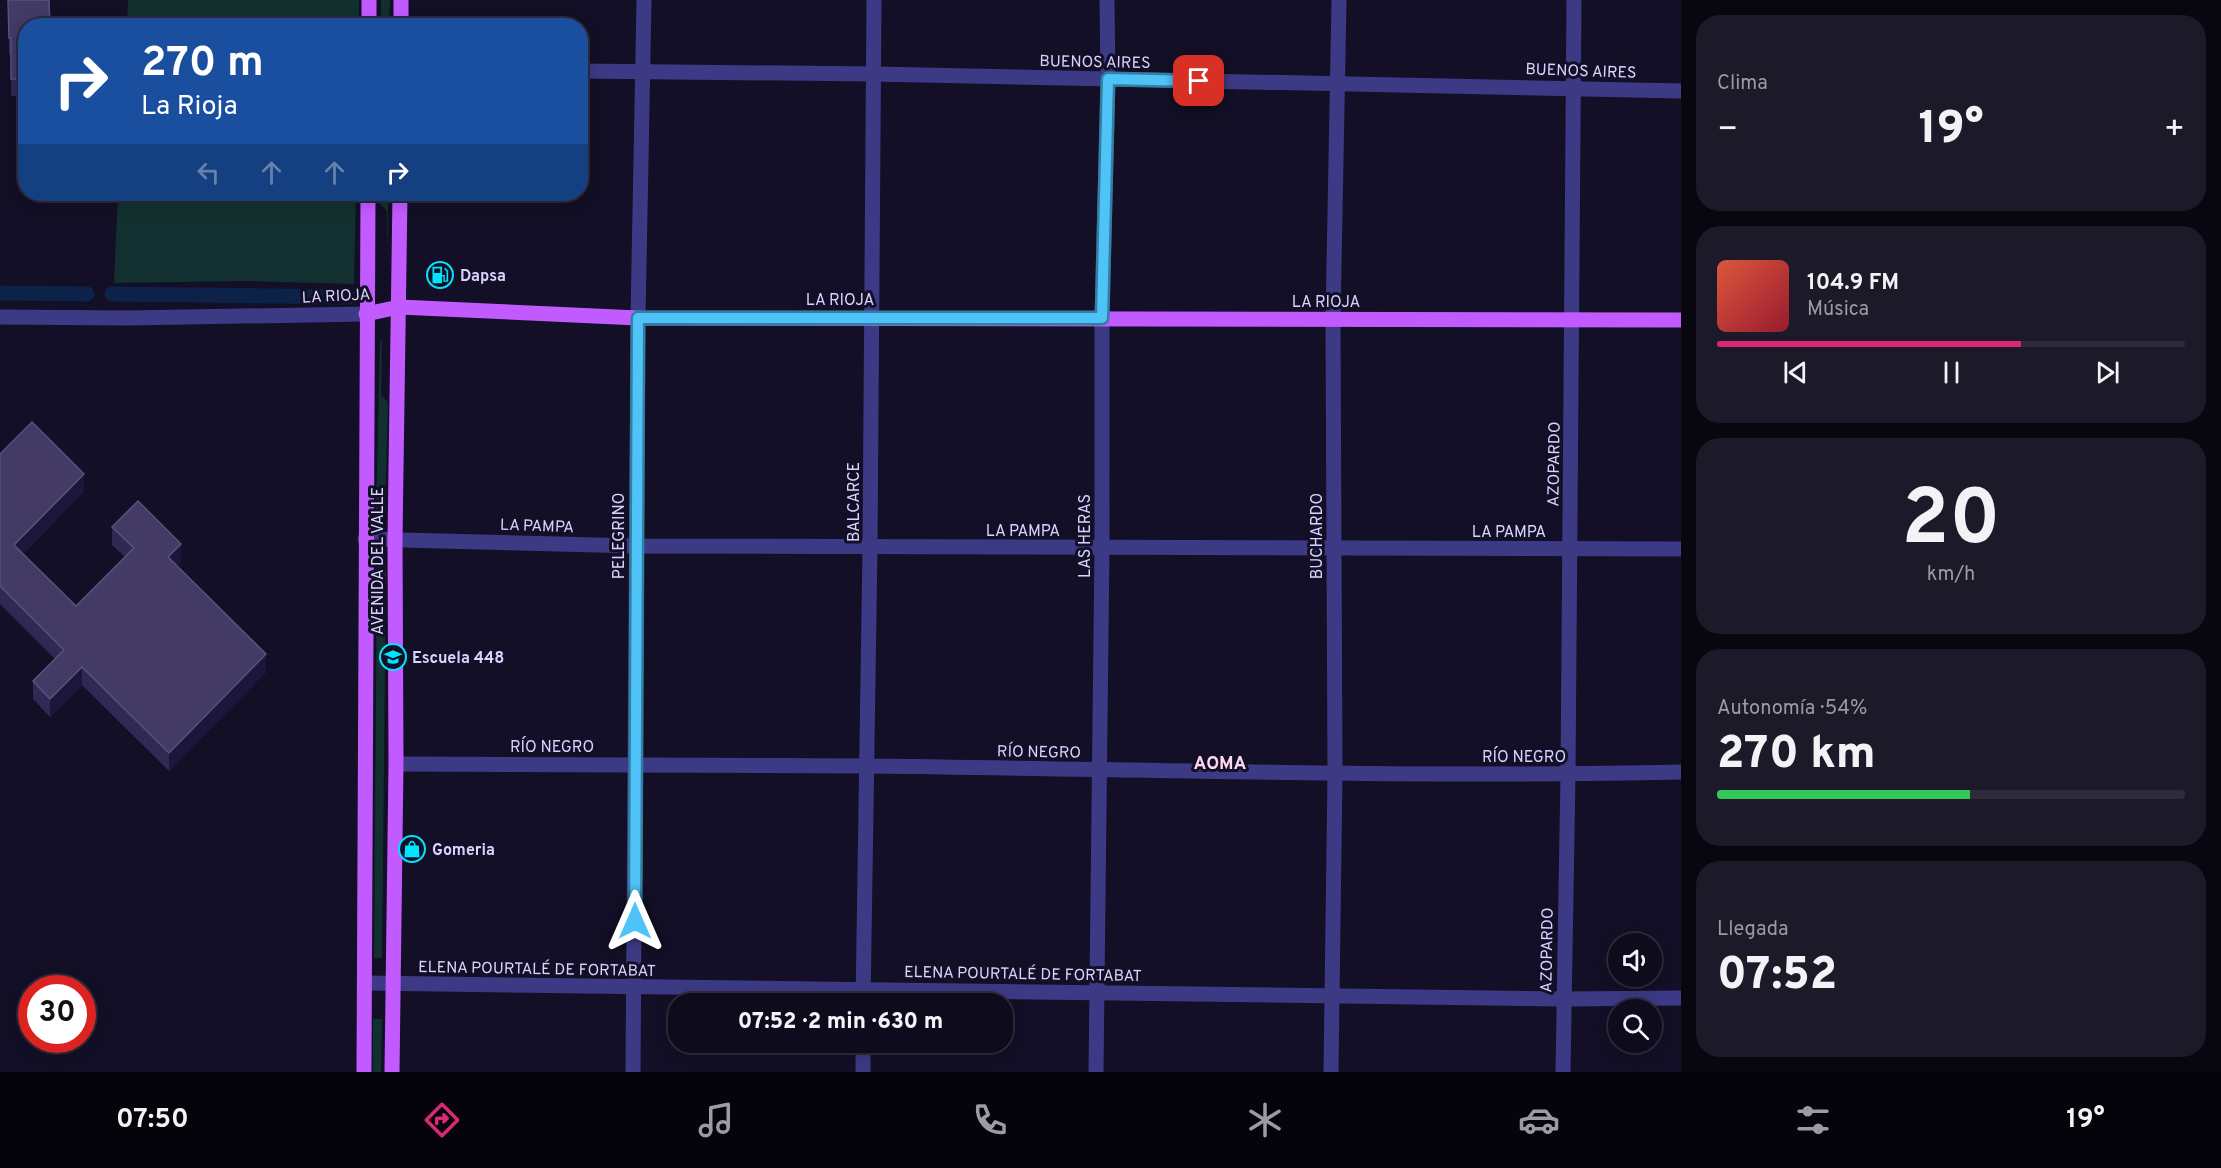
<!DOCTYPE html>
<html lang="es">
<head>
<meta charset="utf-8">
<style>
  :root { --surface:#0e0b1c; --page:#1c1929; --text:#f1f3f6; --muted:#9b9ba3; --line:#2e2b3b; --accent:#db2777 }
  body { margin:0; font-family:Overpass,sans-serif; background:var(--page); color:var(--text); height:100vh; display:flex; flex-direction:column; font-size:22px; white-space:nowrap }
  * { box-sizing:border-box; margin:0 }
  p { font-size:20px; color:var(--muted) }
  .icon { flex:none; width:33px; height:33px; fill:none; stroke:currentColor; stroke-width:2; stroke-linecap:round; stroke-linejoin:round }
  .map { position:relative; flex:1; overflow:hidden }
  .drawer { display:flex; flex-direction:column; gap:15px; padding:15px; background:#08060f; width:540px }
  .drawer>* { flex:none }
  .top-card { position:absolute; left:18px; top:18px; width:570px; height:183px; border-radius:24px; box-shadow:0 3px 15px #0003,0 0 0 2px var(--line); background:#1a4fa0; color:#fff; overflow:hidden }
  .fabs { position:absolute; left:1608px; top:933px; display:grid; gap:12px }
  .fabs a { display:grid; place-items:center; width:54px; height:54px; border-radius:50%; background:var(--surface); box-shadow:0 3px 15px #0003,0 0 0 2px var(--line); font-size:30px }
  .speed { position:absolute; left:18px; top:975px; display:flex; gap:12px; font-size:30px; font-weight:700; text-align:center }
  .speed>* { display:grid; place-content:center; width:78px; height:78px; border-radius:50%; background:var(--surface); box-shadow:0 3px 15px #0003,0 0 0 2px var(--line); line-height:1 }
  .speed .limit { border:9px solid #d22; background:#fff; color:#111 }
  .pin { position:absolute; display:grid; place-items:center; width:51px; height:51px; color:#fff; margin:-26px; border-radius:12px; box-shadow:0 3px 9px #0006 }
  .me { position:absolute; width:66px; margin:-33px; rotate:0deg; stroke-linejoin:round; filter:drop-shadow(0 0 4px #0008) }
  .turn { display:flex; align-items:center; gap:21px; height:126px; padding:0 24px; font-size:27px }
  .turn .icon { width:78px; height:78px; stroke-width:2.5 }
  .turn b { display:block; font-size:42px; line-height:51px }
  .lanes { display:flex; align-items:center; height:57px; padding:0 24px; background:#0003; justify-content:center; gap:30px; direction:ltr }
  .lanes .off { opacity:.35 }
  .big { font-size:45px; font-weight:800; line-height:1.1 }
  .drawer .card { flex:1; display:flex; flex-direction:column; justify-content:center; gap:9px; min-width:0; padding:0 21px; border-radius:24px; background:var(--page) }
  .drawer .dial { align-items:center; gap:0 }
  .dial b { font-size:78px; line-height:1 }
  .song { display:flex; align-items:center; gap:18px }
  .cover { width:72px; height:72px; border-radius:9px; background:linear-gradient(135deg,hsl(10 70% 55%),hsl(350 70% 35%)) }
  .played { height:6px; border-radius:3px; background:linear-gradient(90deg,var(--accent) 65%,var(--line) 65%) }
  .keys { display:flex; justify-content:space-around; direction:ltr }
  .heat { display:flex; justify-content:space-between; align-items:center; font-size:33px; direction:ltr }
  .charge { height:9px; border-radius:4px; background:linear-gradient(90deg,#34c759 54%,var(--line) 0) }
  .trip { position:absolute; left:668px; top:993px; width:345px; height:60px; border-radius:24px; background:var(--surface); box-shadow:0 3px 15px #0003,0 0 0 2px var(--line); font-weight:800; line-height:60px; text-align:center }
  .tab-bar { display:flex; height:96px; justify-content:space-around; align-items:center; background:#06040b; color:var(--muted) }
  .tab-bar .icon { width:42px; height:42px }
  .tab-bar .selected { color:var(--accent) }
  .tab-bar b { font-size:27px; color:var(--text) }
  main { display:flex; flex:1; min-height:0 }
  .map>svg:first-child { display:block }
  .green { fill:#12302f }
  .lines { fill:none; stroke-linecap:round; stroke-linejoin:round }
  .canal { stroke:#0c2248; stroke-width:15 }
  .minor { stroke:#3d3a85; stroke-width:15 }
  .major { stroke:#c25bff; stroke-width:15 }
  .wall { fill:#312854 }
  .shaded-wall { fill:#1d163a }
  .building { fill:#433a66; stroke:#5a527e; stroke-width:1.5 }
  .route-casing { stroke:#337fa1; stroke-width:15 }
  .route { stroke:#4fc3f7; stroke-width:10 }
  .labels { text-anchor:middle; stroke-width:6; stroke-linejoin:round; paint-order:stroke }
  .street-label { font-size:16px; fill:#d9d4ff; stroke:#130f26 }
  .poi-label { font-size:16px; font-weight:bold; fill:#d9d4ff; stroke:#130f26; text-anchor:start }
  .neighbourhood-label { font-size:18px; font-weight:bold; fill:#ffd6f0; stroke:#130f26 }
</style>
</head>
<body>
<main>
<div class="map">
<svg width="1681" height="1072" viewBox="0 0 1681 1072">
  <rect width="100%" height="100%" fill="#130f26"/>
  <g class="green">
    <polygon points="128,0 359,0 359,25 127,25"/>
    <polygon points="381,0 390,0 389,25 381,25"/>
    <polygon points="118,194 356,194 354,284 246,281 114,283"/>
    <polygon points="380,194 388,194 388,265 387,211 380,204"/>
    <polygon points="380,341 382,341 381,395 388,402 385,513 376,513"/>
    <polygon points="377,565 386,565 382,958 374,958"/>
    <polygon points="373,1019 382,1019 381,1072 373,1072"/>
  </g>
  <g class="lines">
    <g class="canal">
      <polyline points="0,293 87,294"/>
      <polyline points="112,294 349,297"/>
    </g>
    <g class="minor">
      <polyline points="580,71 874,74 1681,91"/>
      <polyline points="0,317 128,318 366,314"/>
      <polyline points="365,539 636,546 1681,549"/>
      <path d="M396 764C553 764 710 764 867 766 1138 769 1410 778 1681 772"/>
      <polyline points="365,983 1563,999 1681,998"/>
      <polyline points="863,1004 870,548 874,0"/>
      <polyline points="633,1072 638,318 644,0"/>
      <polyline points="863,1072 863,1042"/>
      <polyline points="1096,1072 1102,548 1102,318 1108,79 1107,0"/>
      <polyline points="1331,1072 1335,774 1333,319 1339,0"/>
      <polyline points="1563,1072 1568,774 1574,0"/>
    </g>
    <g class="major">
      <polyline points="401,0 401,26"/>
      <polyline points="369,26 369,0"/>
      <polyline points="366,314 399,307 638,318 1681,320"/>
      <polyline points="364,1072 368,194"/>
      <polyline points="392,1072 396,764 395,539 400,194"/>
    </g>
  </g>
  <g class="wall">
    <polygon points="8,0 26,26 26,96 11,96 11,55 9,55"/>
    <polygon points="0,454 84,491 23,554 76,606 125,557 112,545 112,527 181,561 177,566 266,672 169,771 82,685 50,717 33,699 33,681 55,659 0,604"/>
  </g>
  <g class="shaded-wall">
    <polygon points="84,474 84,491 14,563 14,545"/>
    <polygon points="181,544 181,561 168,575 168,557"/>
    <polygon points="266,654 266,672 169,771 169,753"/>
    <polygon points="82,667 82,685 50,717 50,699"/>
  </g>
  <g class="building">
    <polygon points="8,0 49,0 50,26 26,26 26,79 11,79 11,38 9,38"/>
    <polygon points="32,422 84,474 14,545 76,606 134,548 112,527 138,501 181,544 168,557 266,654 169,753 82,667 50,699 33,681 64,650 0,586 0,454"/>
  </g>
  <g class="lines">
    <defs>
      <polyline id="route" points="635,921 638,318 1102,318 1108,79 1199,81"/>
    </defs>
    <use href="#route" class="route-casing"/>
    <use href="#route" class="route"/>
  </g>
  <defs>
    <symbol id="fuel-ring" viewBox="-11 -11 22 22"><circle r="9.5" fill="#130f26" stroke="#00e5ff" stroke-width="1.5"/><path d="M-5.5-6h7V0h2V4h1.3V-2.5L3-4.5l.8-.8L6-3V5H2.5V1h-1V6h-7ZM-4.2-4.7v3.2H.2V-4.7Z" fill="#00e5ff"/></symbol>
    <symbol id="school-ring" viewBox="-11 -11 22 22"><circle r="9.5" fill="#130f26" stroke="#00e5ff" stroke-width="1.5"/><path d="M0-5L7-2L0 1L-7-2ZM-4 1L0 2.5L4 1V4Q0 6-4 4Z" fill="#00e5ff"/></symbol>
    <symbol id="shop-ring" viewBox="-11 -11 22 22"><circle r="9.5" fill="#130f26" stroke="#00e5ff" stroke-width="1.5"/><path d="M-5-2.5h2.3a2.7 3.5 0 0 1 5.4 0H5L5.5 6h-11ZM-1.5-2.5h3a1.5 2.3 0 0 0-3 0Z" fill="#00e5ff"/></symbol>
  </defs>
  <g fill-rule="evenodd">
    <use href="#fuel-ring" x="425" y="260" width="30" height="30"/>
    <use href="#school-ring" x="378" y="642" width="30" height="30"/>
    <use href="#shop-ring" x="397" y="834" width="30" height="30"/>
  </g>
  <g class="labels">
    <g class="street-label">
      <text transform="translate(1095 61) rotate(1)" y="6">BUENOS AIRES</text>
      <text transform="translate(1581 70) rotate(2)" y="6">BUENOS AIRES</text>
      <text transform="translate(336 295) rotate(-3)" y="6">LA RIOJA</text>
      <text x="840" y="305">LA RIOJA</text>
      <text x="1326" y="307">LA RIOJA</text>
      <text transform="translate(1553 464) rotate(-89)" y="6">AZOPARDO</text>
      <text transform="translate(853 502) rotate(-90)" y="6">BALCARCE</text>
      <text transform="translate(537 525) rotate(2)" y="6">LA PAMPA</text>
      <text x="1023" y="536">LA PAMPA</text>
      <text x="1509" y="537">LA PAMPA</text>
      <text transform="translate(618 536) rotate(-90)" y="6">PELEGRINO</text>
      <text transform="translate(1084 536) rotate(-90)" y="6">LAS HERAS</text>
      <text transform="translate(1316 536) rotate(-90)" y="6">BUCHARDO</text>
      <text transform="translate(377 561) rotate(-90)" y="6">AVENIDA DEL VALLE</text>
      <text x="552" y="752">RÍO NEGRO</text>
      <text transform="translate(1039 751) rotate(1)" y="6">RÍO NEGRO</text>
      <text x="1524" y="762">RÍO NEGRO</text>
      <text transform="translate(1546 950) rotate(-89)" y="6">AZOPARDO</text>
      <text transform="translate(537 968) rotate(1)" y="6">ELENA POURTALÉ DE FORTABAT</text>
      <text transform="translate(1023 973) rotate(1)" y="6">ELENA POURTALÉ DE FORTABAT</text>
    </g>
    <g class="poi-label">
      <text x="460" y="281">Dapsa</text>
      <text x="412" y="663">Escuela 448</text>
      <text x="432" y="855">Gomeria</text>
    </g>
    <g class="neighbourhood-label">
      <text x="1220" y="769">AOMA</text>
    </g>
  </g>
</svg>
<div class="fabs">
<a><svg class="icon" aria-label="sound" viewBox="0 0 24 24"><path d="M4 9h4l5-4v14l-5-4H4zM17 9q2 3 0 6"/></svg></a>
<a><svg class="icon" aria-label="search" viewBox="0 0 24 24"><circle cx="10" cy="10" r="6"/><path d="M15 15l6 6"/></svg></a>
</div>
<div class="speed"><div class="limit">30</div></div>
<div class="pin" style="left:1199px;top:81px;background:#d93025"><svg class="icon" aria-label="arrive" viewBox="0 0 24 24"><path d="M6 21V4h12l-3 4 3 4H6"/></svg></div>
<svg class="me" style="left:635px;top:921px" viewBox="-20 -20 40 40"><path d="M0-17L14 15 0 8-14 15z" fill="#4fc3f7" stroke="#fff" stroke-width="4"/></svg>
<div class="trip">07:52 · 2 min · 630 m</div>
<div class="top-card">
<div class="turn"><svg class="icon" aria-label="right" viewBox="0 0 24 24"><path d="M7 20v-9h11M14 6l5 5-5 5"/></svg><div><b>270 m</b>La Rioja</div></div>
<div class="lanes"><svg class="icon off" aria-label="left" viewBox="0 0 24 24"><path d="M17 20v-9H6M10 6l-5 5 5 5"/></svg><svg class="icon off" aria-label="ahead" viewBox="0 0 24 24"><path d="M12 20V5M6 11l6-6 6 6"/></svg><svg class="icon off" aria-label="ahead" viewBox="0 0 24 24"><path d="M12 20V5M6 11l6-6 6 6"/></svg><svg class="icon" aria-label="right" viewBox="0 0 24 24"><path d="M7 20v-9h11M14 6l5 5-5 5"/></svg></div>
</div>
</div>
<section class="drawer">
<div class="card"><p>Clima</p>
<div class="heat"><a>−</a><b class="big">19°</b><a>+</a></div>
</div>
<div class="card">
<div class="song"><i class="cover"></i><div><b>104.9 FM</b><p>Música</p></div></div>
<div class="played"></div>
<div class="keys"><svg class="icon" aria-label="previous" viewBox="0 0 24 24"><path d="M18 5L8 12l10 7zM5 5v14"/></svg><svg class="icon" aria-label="pause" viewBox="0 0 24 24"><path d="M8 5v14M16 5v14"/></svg><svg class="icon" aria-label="next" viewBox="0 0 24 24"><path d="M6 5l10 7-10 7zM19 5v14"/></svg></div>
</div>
<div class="card dial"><b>20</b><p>km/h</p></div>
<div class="card"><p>Autonomía · 54%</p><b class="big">270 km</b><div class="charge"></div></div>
<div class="card"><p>Llegada</p><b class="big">07:52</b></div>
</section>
</main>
<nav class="tab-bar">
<b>07:50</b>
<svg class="icon selected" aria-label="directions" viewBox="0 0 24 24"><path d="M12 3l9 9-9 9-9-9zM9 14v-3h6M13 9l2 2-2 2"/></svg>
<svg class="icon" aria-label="music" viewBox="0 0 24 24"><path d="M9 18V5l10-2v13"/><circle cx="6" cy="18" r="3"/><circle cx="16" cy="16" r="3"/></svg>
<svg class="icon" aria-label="phone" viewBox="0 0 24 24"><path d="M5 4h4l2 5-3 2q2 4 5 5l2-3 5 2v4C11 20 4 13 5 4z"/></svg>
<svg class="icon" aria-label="climate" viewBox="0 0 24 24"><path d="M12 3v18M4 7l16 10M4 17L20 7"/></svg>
<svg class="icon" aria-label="car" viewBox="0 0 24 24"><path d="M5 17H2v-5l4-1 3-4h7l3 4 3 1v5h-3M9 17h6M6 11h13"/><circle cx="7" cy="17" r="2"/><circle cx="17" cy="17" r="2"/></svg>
<svg class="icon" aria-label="filters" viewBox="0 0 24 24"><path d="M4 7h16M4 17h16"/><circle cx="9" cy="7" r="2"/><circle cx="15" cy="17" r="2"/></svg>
<b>19°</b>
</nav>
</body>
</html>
